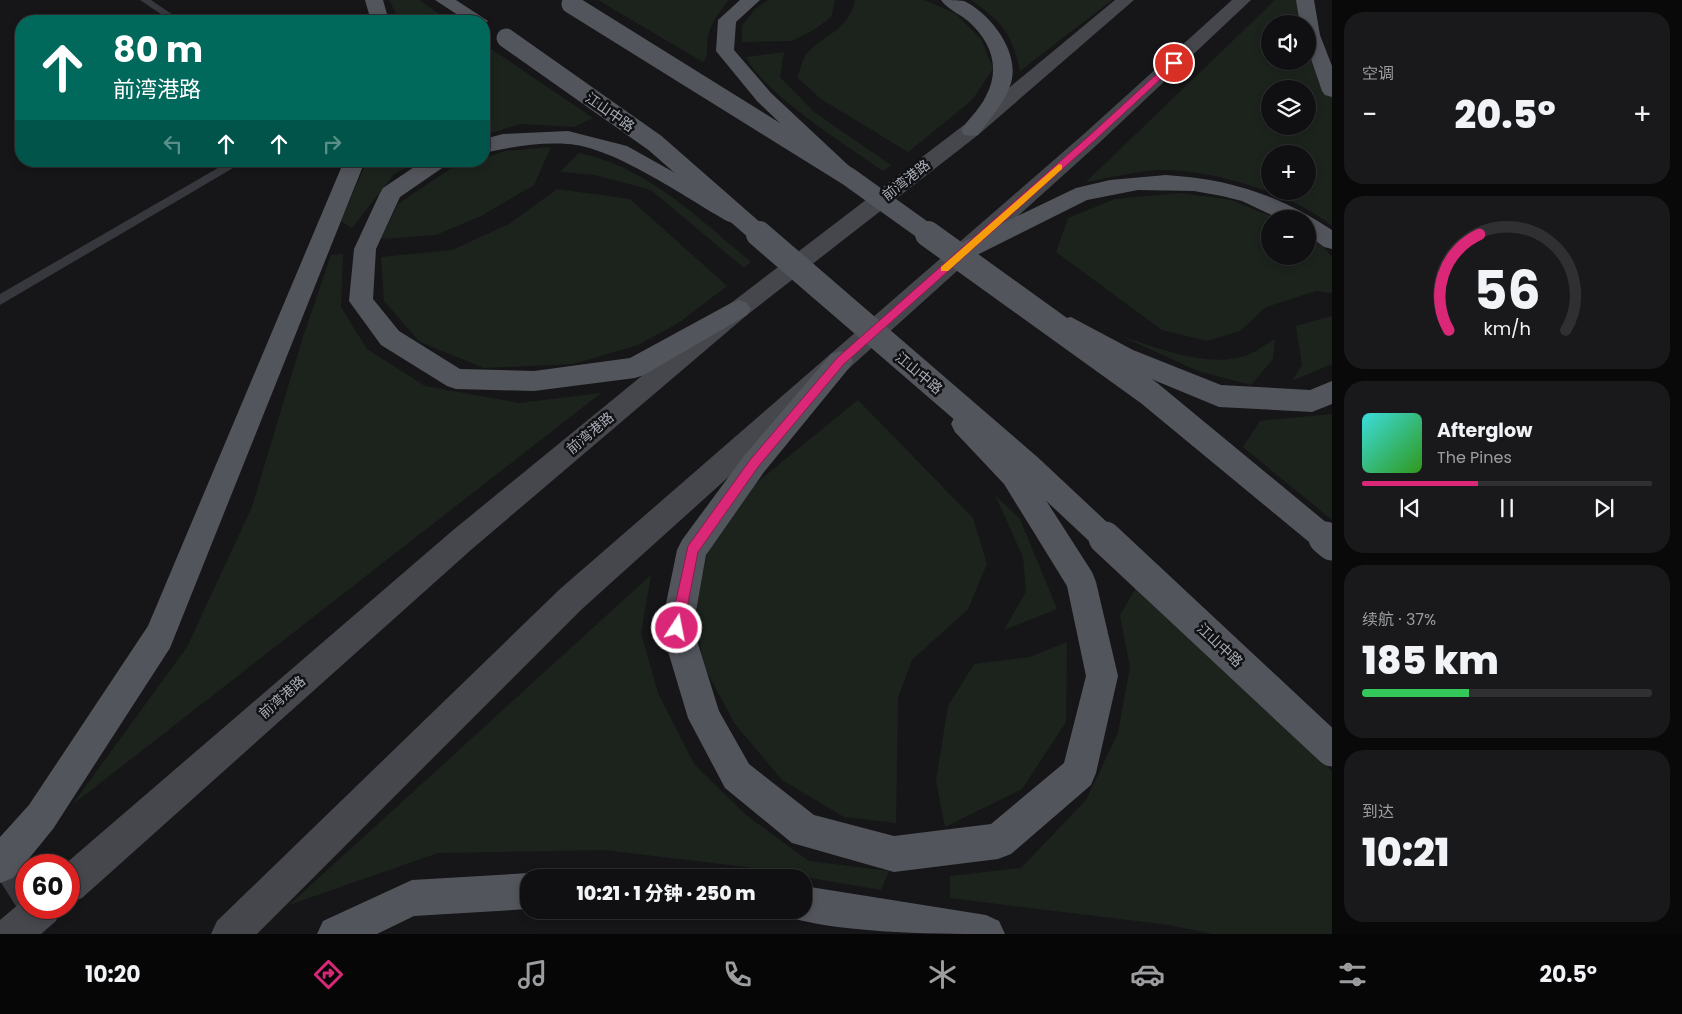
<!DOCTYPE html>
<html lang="zh">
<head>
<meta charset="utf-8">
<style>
  :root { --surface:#101012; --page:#19191b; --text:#f1f3f6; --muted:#9c9d9f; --line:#303032; --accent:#db2777 }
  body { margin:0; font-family:Poppins,"Noto Sans SC",sans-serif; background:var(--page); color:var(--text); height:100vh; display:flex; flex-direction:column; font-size:19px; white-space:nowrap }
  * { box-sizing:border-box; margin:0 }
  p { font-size:16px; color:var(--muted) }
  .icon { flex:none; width:28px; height:28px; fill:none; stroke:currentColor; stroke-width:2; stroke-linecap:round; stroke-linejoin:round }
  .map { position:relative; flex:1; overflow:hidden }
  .drawer { display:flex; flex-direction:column; gap:12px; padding:12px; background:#09090a; width:350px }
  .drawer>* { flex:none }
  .guide { position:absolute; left:15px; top:15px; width:475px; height:152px; border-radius:20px; box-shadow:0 2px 8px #0003,0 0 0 1px var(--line); background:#00695c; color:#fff; overflow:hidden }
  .buttons { position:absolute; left:1261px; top:15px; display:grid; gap:10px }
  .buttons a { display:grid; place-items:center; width:55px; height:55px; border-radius:50%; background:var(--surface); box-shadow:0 2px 8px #0003,0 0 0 1px var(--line); font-size:25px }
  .speed { position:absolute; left:15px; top:854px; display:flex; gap:10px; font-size:25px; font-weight:700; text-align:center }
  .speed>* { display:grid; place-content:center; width:65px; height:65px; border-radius:50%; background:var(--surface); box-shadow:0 2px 8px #0003,0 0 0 1px var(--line); line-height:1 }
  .speed .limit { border:8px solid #d22; background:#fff; color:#111 }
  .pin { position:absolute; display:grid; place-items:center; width:42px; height:42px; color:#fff; margin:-21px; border:2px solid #fff; border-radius:50%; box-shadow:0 1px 5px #0007 }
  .me { position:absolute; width:55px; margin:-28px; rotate:11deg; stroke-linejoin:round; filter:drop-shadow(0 0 4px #0008) }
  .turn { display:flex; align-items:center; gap:18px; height:105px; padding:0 15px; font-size:22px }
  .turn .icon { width:65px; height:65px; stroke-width:2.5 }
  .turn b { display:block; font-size:35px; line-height:42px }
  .lanes { display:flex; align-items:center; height:48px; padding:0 15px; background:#0003; justify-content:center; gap:25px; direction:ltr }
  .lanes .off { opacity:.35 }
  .big { font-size:38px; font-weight:800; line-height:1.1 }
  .drawer .tile { flex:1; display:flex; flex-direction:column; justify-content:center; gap:8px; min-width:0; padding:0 18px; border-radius:20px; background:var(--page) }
  .drawer .dial { align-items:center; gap:0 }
  .dial svg { height:130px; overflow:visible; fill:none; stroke:var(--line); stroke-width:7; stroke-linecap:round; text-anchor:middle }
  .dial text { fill:var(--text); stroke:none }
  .song { display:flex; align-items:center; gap:15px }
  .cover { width:60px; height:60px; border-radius:8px; background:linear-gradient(135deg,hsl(180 70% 55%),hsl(110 70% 35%)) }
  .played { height:5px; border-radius:2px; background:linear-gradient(90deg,var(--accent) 40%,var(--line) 40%) }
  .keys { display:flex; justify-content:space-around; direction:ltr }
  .heat { display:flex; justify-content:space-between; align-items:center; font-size:28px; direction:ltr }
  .charge { height:8px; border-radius:4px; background:linear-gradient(90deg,#34c759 37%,var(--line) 0) }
  .trip { position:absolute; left:520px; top:869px; width:292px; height:50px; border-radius:20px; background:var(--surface); box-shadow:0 2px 8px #0003,0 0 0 1px var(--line); font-weight:800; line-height:50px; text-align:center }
  .menu { display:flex; height:80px; justify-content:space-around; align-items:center; background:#060607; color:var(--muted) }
  .menu .icon { width:35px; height:35px }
  .menu .active { color:var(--accent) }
  .menu b { font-size:22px; color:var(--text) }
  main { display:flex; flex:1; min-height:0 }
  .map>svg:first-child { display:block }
  .green { fill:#1c231d; fill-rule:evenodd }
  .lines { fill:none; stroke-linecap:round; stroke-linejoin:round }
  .service { fill:#37383d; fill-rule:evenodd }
  .secondary { fill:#45474d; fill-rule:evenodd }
  .primary { fill:#53555c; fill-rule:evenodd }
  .primary-bridge-far2 { stroke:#53555c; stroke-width:19 }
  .primary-bridge-far1 { stroke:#53555c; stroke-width:26 }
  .primary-bridge { stroke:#53555c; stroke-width:33 }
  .route { fill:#db2777; stroke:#8e194d }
  .slow { fill:#f59e0b }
  .labels { text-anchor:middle; stroke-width:5; stroke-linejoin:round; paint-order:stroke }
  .street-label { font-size:14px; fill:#a8adb8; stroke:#111113 }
</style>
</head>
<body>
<main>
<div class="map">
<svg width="1332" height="934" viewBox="0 0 1332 934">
  <rect width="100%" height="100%" fill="#161618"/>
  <g class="green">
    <polygon points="389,0 419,0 450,21 400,21"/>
    <path d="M598 0H729C720 11 712 21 708 35 706 45 710 54 703 62Z"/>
    <polygon points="768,0 834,0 835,1 831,17 815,29 792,41 742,42 742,26 755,9"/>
    <path d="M855 0H924L955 13 981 39 993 69 972 100 908 152 821 99 797 77C800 71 802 61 806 55 821 36 850 30 855 0Z"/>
    <path d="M971 0H1112L1020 71C1012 33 1002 22 971 0Z"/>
    <path d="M1275 0H1300L1332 97V226C1294 194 1209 168 1158 170 1135 171 1109 178 1086 182ZM1270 24H1308V61H1270ZM1270 89H1308V126H1270ZM1270 154H1308V191H1270Z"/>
    <polygon points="484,44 593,118 574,127 520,124 484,135"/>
    <path d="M784 52 780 77 814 112 891 165 883 171C846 145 765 95 746 57Z"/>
    <polygon points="551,147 534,185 481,216 436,235 381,239 398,204 450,169 473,161 484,161 484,158 505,151"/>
    <path d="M579 153C648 167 699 219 751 262L744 268 651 190 595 175 560 172Z"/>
    <polygon points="367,161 419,161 394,174 352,228 341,221"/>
    <polygon points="557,189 630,199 727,286 680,322 638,345 573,364 484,368 420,342 384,301 381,257 452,250 509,224"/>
    <polygon points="1181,193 1231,200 1278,219 1270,219 1270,256 1308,256 1308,237 1322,246 1332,257 1332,293 1316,291 1266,307 1240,331 1207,341 1162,330 1056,252 1068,218 1115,199"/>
    <polygon points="343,254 341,307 367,349 425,386 519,403 601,393 72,805 187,647 252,507 303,337 331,255"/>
    <polygon points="1332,316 1332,364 1292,381 1302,365 1296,326"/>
    <path d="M1121 336C1158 348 1205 368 1245 356 1255 353 1266 344 1275 339L1273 359 1251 385 1198 371Z"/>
    <polygon points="858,400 973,518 987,564 968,609 912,660 898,697 896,823 844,817 782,780 735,724 702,663 696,604 710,541 750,488"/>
    <polygon points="1332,414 1332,520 1243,447 1260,421"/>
    <polygon points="995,495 1020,519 1057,609 1004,630 1026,592 1023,557"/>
    <polygon points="651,575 641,633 658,693 694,764 746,815 809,861 889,871 881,890 746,867 605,850 438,853 289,905"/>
    <polygon points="1136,588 1332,771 1332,934 1213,934 1169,925 950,898 950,876 1021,868 1086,800 1118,733 1130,667 1120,615"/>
    <polygon points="1067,642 1066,722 1022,789 945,827 936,781 948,706 974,664 1030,657"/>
  </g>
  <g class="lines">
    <g class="service">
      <polygon points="140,0 151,0 182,21 171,21"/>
      <polygon points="230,161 245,161 0,305 0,294"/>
      <polygon points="0,853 7,856 26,886 26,908 35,908 33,911 26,914 19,911 0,881"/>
    </g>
    <g class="secondary">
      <polygon points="1115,0 1134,0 978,135 747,315 472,549 82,898 69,903 69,865 64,865 452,531 731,303 964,125"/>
      <polygon points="1232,0 1251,0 1099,143 582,609 257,934 211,934 217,921 560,589 1085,133"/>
      <polygon points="26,898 26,908 61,908 56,921 41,934 0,934 0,920"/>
    </g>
    <g class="primary">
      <polygon points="365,0 383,0 389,21 371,21"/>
      <polygon points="435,0 456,0 488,21 484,25 484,21 467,21"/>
      <polygon points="740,0 760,0 736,22 734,50 771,93 848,165 851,170 848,175 841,177 834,175 757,101 716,51 718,20"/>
      <path d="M941 0C948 0 958 0 964 1 991 14 1020 52 1011 83 1005 103 990 118 978 135L971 136 964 135 961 130C969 118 980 109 986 96 1001 68 991 41 968 21 960 14 947 9 941 0Z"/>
      <polygon points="1296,0 1314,0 1320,35 1332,66 1332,97 1325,95 1322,91 1308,50 1308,24 1300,24"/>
      <path d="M568 131 627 146 743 211 746 216 743 221 735 224 727 221C686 198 613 146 567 144 540 142 510 147 484 153V139L503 134Z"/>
      <polygon points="344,161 365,161 170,648 53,829 13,878 0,883 0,837 29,805 148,626"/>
      <polygon points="423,161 448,161 445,166 400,197 376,249 373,299 399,331 460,369 534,371 630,358 731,303 739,300 747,303 751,309 747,315 644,375 635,378 534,391 456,389 447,386 381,345 349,301 354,249 380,193 383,188"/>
      <path d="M1166 175C1230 179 1279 195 1332 230V249L1324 247 1308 235V219H1280L1242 201 1222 196 1194 191 1138 190 1087 200 973 257 965 259 957 257 954 251 957 245 1076 188 1110 180Z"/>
      <polygon points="1071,317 1133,350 1221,385 1310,390 1332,381 1332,404 1312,412 1219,407 1115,364 1062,333 1059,326 1062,319"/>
      <polygon points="840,351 849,354 853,361 849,368 764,472 706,555 693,628 719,711 749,764 814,815 894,836 991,824 1064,763 1086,676 1067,586 1004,484 955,432 951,424 955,416 964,413 973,416 1024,466 1092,572 1096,582 1118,676 1096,773 1091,785 1011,854 998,859 894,872 792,843 725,788 688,718 661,628 677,550 682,540 744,456 831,354"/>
      <polygon points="529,873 541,878 529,878 529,909 414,916 377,934 317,934 323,921 412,880"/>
      <path d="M804 886 986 915 999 921 1005 934C942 934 849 934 791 918L788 910H804Z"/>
    </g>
    <g class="primary-bridge-far2">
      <polyline points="571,4 849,177 930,235"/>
      <polyline points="506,38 655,143 760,235"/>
    </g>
    <g class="primary-bridge-far1">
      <polyline points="759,234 1028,466 1107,540"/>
      <polyline points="928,234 1149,393 1327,540"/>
    </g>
    <g class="primary-bridge">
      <polyline points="1105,538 1332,750"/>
      <polyline points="1325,538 1332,544"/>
    </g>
  </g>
  <polygon class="route" points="1171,61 1178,63 1095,140 844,364 758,467 698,552 683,628 681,632 677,634 672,632 670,628 688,546 750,460 837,358 1089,136"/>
  <polygon class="slow" points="1059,164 1062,165 1062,169 948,271 941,271 941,267"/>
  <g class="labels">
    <g class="street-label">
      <text transform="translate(610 112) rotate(35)" y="5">江山中路</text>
      <text transform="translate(906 180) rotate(-38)" y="5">前湾港路</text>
      <text transform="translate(919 373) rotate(40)" y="5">江山中路</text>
      <text transform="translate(590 433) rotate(-40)" y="5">前湾港路</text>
      <text transform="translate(1220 645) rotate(43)" y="5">江山中路</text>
      <text transform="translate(282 697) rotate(-41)" y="5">前湾港路</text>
    </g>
  </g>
</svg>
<div class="buttons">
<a><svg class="icon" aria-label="sound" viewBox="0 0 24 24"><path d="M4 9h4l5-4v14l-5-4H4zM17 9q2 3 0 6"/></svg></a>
<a><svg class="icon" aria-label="layers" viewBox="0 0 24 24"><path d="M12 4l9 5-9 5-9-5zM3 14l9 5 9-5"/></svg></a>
<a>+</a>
<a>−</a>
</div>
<div class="speed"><div class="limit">60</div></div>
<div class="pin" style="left:1174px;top:63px;background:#d93025"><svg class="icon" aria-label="arrive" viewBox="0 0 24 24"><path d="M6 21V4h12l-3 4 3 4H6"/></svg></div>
<svg class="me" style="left:677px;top:628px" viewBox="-20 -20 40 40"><circle r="17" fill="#db2777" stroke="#fff" stroke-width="3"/><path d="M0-11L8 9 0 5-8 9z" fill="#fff"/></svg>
<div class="trip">10:21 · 1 分钟 · 250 m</div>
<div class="guide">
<div class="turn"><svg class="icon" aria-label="ahead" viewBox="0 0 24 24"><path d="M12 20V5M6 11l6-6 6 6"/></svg><div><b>80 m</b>前湾港路</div></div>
<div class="lanes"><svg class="icon off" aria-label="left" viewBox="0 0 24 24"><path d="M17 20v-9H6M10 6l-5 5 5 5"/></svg><svg class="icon" aria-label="ahead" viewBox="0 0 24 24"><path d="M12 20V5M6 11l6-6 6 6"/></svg><svg class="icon" aria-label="ahead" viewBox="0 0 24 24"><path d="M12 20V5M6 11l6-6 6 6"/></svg><svg class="icon off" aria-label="right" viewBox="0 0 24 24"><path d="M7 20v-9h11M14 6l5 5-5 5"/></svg></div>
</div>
</div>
<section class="drawer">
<div class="tile"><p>空调</p>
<div class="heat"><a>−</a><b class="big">20.5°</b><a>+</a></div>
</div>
<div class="tile dial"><svg viewBox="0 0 100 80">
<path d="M14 69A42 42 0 1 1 86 69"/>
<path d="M14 69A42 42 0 0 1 33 10" stroke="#db2777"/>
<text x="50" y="56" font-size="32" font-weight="700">56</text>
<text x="50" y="72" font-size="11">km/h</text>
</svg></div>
<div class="tile">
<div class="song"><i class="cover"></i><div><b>Afterglow</b><p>The Pines</p></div></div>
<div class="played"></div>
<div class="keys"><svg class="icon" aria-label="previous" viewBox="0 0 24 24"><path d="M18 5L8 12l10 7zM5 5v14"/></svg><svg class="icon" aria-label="pause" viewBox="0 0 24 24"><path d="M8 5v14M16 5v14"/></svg><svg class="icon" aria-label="next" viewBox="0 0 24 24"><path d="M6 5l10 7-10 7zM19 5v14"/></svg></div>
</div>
<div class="tile"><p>续航 · 37%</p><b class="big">185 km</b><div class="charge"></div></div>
<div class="tile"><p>到达</p><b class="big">10:21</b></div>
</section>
</main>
<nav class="menu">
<b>10:20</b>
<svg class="icon active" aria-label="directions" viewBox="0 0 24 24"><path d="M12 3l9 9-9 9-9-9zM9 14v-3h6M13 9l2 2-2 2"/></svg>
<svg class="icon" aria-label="music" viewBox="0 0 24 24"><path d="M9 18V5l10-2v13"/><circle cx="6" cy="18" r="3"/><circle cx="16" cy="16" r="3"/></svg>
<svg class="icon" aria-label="phone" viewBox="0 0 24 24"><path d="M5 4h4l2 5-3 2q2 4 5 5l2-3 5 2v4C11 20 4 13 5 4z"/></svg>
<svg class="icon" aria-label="climate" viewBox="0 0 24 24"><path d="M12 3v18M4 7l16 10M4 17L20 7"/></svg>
<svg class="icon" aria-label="car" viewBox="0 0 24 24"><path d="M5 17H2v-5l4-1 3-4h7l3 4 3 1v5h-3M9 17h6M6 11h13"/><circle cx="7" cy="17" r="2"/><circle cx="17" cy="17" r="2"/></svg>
<svg class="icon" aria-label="filters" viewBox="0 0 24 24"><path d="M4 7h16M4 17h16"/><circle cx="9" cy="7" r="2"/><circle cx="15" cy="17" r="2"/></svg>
<b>20.5°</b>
</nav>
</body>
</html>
